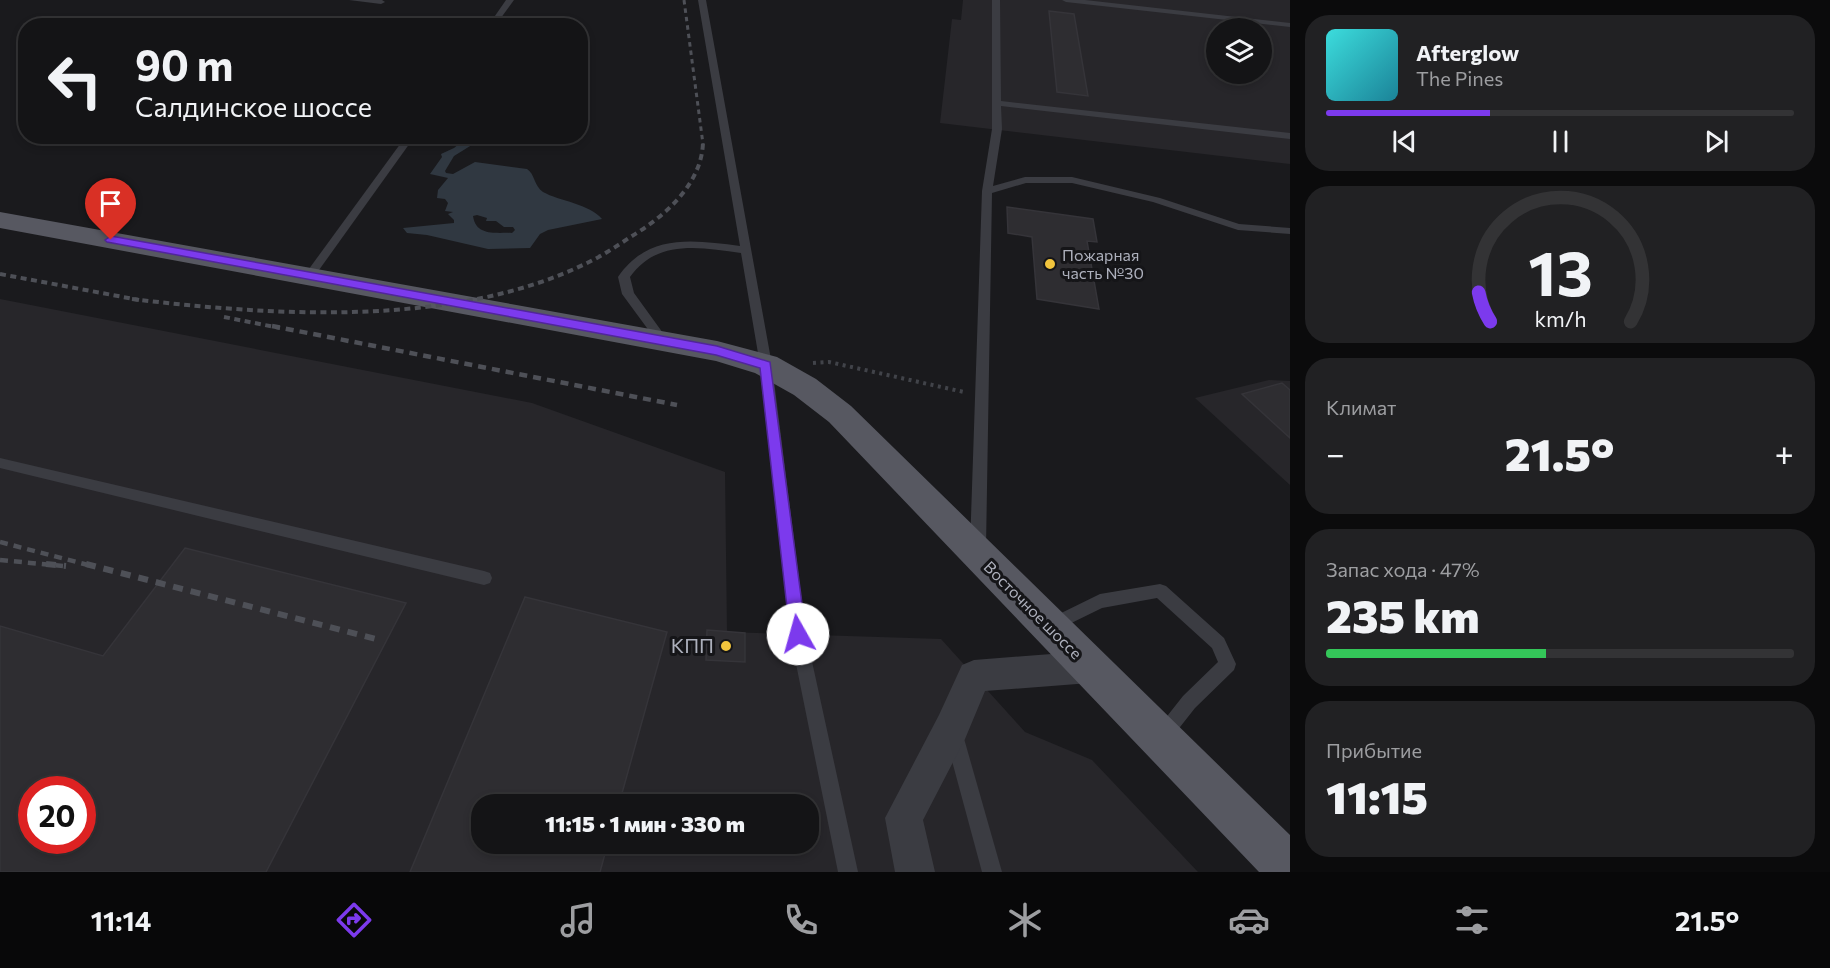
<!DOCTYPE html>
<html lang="ru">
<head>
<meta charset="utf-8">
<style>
  :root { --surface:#141416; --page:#212123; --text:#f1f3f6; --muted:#9d9ea1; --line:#333335; --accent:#7c3aed }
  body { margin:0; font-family:Commissioner,sans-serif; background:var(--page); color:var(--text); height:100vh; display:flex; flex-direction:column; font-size:22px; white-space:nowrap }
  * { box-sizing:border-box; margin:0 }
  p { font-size:20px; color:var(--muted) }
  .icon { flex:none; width:33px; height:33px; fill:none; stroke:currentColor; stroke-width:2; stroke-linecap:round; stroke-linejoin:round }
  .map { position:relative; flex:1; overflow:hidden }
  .sheet { display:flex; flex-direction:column; gap:15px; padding:15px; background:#0b0b0c; width:540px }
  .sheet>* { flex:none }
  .top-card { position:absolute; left:18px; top:18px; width:570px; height:126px; border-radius:24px; box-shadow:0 3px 9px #0003,0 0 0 2px var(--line); background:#141416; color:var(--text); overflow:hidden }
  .tools { position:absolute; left:1206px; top:18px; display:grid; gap:12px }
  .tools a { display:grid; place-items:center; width:66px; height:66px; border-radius:50%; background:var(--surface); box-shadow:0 3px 9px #0003,0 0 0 2px var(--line); font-size:30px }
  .speed { position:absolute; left:18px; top:776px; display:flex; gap:12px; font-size:30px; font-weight:700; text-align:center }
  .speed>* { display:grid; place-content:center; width:78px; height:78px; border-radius:50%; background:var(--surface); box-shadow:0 3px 9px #0003,0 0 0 2px var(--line); line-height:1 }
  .speed .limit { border:9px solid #d22; background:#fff; color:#111 }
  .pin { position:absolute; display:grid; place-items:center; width:51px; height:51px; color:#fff; margin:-62px -26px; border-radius:50% 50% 50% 0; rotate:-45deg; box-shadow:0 0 6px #0007 }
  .pin .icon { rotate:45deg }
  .me { position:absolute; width:66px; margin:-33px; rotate:353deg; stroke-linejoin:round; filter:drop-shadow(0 0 4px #0008) }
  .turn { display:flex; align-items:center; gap:21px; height:126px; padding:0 18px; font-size:27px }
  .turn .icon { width:78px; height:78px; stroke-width:2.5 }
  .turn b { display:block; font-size:42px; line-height:51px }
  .big { font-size:45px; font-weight:800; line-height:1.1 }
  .sheet .tile { flex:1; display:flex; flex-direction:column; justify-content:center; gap:9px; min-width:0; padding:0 21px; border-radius:24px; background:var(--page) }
  .sheet .dial { align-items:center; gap:0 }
  .dial svg { height:156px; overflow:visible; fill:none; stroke:var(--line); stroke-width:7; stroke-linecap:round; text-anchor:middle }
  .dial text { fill:var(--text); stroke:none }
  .song { display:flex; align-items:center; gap:18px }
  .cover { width:72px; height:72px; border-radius:9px; background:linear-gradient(135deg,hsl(180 70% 55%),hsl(190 70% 35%)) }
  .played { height:6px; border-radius:3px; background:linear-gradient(90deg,var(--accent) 35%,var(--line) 35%) }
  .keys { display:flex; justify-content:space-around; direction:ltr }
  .heat { display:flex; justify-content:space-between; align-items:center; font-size:33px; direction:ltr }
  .charge { height:9px; border-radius:4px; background:linear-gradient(90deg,#34c759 47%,var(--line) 0) }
  .trip { position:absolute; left:471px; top:794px; width:348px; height:60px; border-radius:24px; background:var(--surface); box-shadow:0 3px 9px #0003,0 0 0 2px var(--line); font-weight:800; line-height:60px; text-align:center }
  .menu { display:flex; height:96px; justify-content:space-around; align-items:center; background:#080809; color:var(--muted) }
  .menu .icon { width:42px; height:42px }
  .menu .active { color:var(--accent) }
  .menu b { font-size:27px; color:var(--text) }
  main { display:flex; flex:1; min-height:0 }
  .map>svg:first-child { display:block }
  .built { fill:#27262a; fill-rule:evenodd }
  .water { fill:#303841; fill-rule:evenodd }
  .building { fill:#2e2d31; stroke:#353439; stroke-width:1.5; fill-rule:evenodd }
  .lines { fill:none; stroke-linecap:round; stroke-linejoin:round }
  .path { stroke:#414349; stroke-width:4; stroke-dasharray:3 4.5; stroke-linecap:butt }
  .service { fill:#3b3c42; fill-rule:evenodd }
  .minor { fill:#3b3c42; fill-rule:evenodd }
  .primary { fill:#575861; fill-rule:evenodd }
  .rail-far3 { stroke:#4e5057; stroke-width:3; stroke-dasharray:4.5 4; stroke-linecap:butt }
  .rail-far2 { stroke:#4e5057; stroke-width:4; stroke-dasharray:6 4.5; stroke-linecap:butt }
  .rail-far1 { stroke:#4e5057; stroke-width:4.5; stroke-dasharray:8 6; stroke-linecap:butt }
  .rail { stroke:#4e5057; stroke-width:6; stroke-dasharray:10 8; stroke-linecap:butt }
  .route { fill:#7c3aed; stroke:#51269a; stroke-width:1.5 }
  .poi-dot { fill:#f1c43d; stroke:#151518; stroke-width:2 }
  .labels { text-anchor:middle; stroke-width:6; stroke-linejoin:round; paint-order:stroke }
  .poi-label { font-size:16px; fill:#adb0bc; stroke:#151518; text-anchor:start }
  .street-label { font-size:16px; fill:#adb0bc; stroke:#151518 }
  .near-poi-label { font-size:20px; fill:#adb0bc; stroke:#151518; text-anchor:end }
</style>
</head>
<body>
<main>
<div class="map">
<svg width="1290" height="872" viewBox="0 0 1290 872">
  <rect width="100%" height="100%" fill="#1a1a1d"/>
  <g class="built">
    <path d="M963 0H1290V164L940 123 952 19 961 20ZM1216 28H1262V74H1216Z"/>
    <path d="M0 299 532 403 725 472 727 632 941 639 1025 732 1092 760 1198 872H0ZM32 789H82V840H32ZM482 804H808V843H482Z"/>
    <polygon points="1269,380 1290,381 1290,485 1195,398"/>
  </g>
  <path class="water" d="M465 139H469L475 143 454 156 445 171 446 173 453 174 475 162 527 169C535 174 534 186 543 192 559 201 590 204 602 219L548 230 540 234 530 248 488 249 427 235 407 233 403 228 454 223V220L448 214 453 212 445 211 448 203 445 199 437 198 438 190 448 178 430 174 442 157 441 154 454 148ZM477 215 487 218 486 221H496L504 227H513L515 230 512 233C497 232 476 237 473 216Z"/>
  <g class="building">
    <polygon points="1049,11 1074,14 1088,96 1057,92"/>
    <polygon points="1007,207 1093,219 1097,242 1087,241 1099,309 1037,299 1032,237 1008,233"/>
    <polygon points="1282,383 1290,390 1290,438 1242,394"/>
    <path d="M185 548 406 603 266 872H0V626L103 656ZM32 789H82V840H32Z"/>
    <polygon points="525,597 667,632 619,804 482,804 482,843 608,843 600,872 410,872"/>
    <polygon points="707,630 745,633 745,662 706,660"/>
  </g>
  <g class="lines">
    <polyline class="path" points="813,363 829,362 964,392"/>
    <g class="service">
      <polygon points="349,0 382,0 385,2 381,4"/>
      <polygon points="506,0 514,0 495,26 488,26"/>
      <path d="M698 0H706L772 365 806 634 858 872H838L790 634 760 365 741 253C700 247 657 239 630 277L634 293 668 340 662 344 658 343 622 294 618 277C648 233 693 240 740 246Z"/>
      <polygon points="992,0 1000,0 1001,101 1290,133 1290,139 1001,106 1002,129 993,186 1025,177 1072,177 1160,198 1239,224 1290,228 1290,234 1238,230 1153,202 1072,183 1026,183 992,193 986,547 983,552 978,553 973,552 970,547 982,191 992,129"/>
      <polygon points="1062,0 1085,0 1290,23 1290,27 1066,2"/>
      <polygon points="406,136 415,136 314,277 306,277 306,273"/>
      <polygon points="0,458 484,571 490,573 492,578 490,583 484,585 0,468"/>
      <polygon points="1160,584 1166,586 1224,638 1236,664 1234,670 1195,708 1169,741 1163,744 1157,741 1154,735 1157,729 1183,696 1218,662 1212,648 1157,598 1102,608 1053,632 1047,630 1045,625 1047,620 1100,594"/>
      <polygon points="954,726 960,729 963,735 1002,872 982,872 945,735 948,729"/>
    </g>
    <polygon class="minor" points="1090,651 1102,656 1107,667 1102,678 1090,683 985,691 965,739 923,820 935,872 895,872 885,818 939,715 962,665 974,660"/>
    <polygon class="primary" points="0,212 717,341 777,357 816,379 851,406 1290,835 1290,872 1259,872 829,422 794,395 755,373 716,361 0,228"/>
    <polyline class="rail-far3" points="684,0 703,144"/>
    <g class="rail-far2">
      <polyline points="0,274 139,300"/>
      <path d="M132 299C274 316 457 328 589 262 604 255 618 245 632 236 665 216 702 184 703 142"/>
      <polyline points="224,317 280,328"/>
    </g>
    <g class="rail-far1">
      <polyline points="272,326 677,405"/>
      <polyline points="0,542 92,566"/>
      <polyline points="0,560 63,566"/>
    </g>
    <g class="rail">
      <polyline points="46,564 66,566"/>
      <polyline points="86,564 376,639"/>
    </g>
  </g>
  <polygon class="route" points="111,236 717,346 770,362 806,634 804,639 798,641 792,639 790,634 760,368 716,355 107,242 105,240"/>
  <g class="poi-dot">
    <circle cx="1050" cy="264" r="6"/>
    <circle cx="726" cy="646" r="6"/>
  </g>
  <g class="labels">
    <g class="poi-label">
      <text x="1062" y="261">Пожарная<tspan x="1062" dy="18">часть №30</tspan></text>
    </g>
    <g class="street-label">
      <text transform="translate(1033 610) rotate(45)" y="6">Восточное шоссе</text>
    </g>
    <g class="near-poi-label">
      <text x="714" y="653">КПП</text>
    </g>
  </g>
</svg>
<div class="tools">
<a><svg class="icon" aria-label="layers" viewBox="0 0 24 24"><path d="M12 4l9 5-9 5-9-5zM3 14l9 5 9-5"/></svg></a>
</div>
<div class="speed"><div class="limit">20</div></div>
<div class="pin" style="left:111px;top:240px;background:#d93025"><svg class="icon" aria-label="arrive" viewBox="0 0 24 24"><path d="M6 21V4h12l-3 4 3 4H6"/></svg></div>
<svg class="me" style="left:798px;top:634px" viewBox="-20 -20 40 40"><circle r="19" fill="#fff"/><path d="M0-13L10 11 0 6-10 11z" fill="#7c3aed"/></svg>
<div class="trip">11:15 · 1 мин · 330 m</div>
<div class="top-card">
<div class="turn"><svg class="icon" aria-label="left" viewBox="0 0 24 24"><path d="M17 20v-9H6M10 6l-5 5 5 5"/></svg><div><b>90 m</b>Салдинское шоссе</div></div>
</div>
</div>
<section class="sheet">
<div class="tile">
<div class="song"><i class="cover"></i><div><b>Afterglow</b><p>The Pines</p></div></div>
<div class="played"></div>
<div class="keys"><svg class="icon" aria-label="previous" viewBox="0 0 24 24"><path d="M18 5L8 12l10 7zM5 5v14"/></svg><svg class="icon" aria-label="pause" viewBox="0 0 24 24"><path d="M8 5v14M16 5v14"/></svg><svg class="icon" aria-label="next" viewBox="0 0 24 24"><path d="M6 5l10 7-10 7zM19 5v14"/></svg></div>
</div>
<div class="tile dial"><svg viewBox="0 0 100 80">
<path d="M14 69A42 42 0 1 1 86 69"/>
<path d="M14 69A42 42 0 0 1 8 54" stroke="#7c3aed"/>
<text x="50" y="56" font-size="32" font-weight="700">13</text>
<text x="50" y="72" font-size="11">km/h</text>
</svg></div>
<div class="tile"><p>Климат</p>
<div class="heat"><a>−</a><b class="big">21.5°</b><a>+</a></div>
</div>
<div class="tile"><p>Запас хода · 47%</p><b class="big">235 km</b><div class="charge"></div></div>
<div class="tile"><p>Прибытие</p><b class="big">11:15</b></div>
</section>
</main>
<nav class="menu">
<b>11:14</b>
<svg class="icon active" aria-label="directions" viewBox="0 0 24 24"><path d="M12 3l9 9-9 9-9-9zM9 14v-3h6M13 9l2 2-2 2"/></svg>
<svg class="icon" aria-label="music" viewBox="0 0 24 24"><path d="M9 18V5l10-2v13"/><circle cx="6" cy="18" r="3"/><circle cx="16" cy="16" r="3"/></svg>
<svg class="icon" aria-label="phone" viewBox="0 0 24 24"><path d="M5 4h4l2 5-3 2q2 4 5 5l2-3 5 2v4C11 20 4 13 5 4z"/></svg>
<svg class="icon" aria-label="climate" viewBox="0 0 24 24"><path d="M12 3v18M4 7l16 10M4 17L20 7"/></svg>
<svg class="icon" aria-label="car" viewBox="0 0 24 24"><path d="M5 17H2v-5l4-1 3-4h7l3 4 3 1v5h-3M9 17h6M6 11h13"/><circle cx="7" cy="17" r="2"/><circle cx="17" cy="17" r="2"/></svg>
<svg class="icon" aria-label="filters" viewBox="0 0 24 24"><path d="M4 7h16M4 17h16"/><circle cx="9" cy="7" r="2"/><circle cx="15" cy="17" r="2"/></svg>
<b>21.5°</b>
</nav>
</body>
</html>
